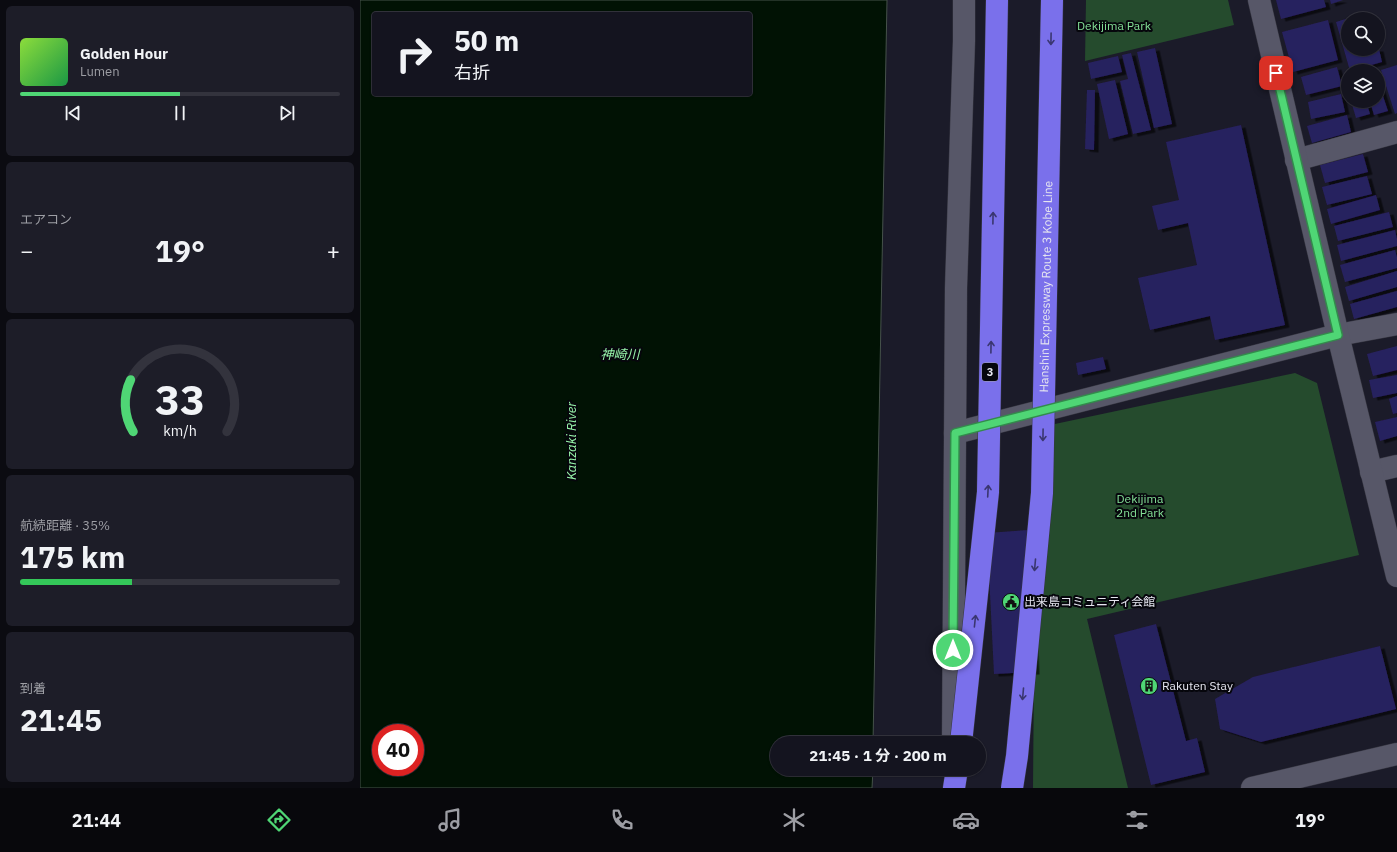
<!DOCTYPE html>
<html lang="ja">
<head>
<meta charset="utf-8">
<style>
  :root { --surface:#14141f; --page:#1d1d28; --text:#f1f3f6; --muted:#9d9ea4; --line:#33333d; --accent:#4fd675 }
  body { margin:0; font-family:"IBM Plex Sans","Noto Sans JP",sans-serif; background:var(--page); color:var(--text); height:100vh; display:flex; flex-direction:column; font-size:15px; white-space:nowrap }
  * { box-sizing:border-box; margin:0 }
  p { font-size:13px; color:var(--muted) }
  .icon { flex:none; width:22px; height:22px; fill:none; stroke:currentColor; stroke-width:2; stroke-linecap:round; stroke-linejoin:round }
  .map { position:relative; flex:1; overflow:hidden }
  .details { display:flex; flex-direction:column; gap:6px; padding:6px; background:#0b0b11; width:360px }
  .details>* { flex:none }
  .top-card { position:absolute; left:12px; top:12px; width:380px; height:84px; border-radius:4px; box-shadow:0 1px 3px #0004,0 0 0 1px var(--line); background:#14141f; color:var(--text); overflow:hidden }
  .controls { position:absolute; left:981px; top:12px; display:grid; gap:8px }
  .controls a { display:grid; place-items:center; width:44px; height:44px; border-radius:50%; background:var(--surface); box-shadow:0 1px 3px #0004,0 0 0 1px var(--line); font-size:20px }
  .speed { position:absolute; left:12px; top:724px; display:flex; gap:8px; font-size:20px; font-weight:700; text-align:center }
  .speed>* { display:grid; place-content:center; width:52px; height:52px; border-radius:50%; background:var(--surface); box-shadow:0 1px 3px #0004,0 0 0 1px var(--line); line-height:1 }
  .speed .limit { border:6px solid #d22; background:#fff; color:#111 }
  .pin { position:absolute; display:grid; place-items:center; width:34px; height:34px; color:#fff; margin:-17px; border-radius:8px; box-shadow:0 2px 6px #0006 }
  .me { position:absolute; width:44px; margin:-22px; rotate:0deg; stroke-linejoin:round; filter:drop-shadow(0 0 3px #0008) }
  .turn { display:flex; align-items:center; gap:14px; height:84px; padding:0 16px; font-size:18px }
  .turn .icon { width:52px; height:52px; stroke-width:2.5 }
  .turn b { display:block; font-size:28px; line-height:34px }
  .big { font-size:30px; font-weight:700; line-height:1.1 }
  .details .widget { flex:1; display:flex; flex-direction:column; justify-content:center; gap:6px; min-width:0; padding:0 14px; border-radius:6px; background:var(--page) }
  .details .dial { align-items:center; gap:0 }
  .dial svg { height:104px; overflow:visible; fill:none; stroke:var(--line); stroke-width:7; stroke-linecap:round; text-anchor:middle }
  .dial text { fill:var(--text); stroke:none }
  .song { display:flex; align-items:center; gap:12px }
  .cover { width:48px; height:48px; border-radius:6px; background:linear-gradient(135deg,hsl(90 70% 55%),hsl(140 70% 35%)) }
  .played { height:4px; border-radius:2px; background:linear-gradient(90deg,var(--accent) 50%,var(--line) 50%) }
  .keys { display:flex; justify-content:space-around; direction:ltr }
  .heat { display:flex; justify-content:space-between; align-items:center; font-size:22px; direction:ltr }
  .charge { height:6px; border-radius:3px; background:linear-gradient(90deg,#34c759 35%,var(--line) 0) }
  .trip { position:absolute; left:410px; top:736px; width:216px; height:40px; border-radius:20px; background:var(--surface); box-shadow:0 1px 3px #0004,0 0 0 1px var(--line); font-weight:700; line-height:40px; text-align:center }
  .menu { display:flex; height:64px; justify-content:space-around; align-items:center; background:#08080c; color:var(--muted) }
  .menu .icon { width:28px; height:28px }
  .menu .current { color:var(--accent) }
  .menu b { font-size:18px; color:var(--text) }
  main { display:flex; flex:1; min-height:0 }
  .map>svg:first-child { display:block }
  .green { fill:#254b2d }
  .water { fill:#011204; stroke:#46524b; fill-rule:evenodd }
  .building { fill:#28205f; filter:url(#shadow) }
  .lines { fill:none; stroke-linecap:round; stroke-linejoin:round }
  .minor-casing { stroke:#373742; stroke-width:23 }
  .tertiary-casing { stroke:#373742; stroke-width:23 }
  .motorway-casing { stroke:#373742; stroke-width:23 }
  .minor { stroke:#575768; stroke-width:22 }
  .tertiary { stroke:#575768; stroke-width:22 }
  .motorway { stroke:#7a70eb; stroke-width:22 }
  .motorway-bridge-casing { stroke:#373742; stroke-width:23; stroke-linecap:butt }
  .motorway-bridge { stroke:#7a70eb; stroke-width:22 }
  .oneway { stroke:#3a3670 }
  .route-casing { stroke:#338b4c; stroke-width:10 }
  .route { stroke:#4fd675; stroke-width:7 }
  .labels { text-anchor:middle; stroke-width:4; stroke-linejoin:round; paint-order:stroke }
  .shield { fill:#06060c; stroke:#a3a3ac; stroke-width:1 }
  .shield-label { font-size:11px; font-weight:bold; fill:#e6e6f0 }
  .park-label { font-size:12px; fill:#84e197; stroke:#06060c }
  .street-label { font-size:12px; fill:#e6e6f0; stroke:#06060c }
  .poi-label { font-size:12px; fill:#e6e6f0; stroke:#06060c; text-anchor:start }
  .water-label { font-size:13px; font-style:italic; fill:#98f6ab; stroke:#06060c }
</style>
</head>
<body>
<main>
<section class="details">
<div class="widget">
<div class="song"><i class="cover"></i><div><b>Golden Hour</b><p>Lumen</p></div></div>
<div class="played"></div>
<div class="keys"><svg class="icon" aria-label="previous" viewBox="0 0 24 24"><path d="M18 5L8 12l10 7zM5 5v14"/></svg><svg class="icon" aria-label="pause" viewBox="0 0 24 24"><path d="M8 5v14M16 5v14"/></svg><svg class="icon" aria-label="next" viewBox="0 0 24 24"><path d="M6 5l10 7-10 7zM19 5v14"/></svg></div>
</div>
<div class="widget"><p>エアコン</p>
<div class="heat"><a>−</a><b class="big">19°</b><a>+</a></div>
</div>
<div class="widget dial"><svg viewBox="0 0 100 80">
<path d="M14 69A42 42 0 1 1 86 69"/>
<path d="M14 69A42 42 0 0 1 12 29" stroke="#4fd675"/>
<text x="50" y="56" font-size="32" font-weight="700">33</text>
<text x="50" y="72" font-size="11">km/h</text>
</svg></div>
<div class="widget"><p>航続距離 · 35%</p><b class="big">175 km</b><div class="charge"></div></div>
<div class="widget"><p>到着</p><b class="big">21:45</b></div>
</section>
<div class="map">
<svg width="1037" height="788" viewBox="0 0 1037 788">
  <defs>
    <filter id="shadow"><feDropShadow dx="4.5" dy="2.5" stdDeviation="0" flood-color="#0009"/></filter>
  </defs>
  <rect width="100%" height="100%" fill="#1b1b29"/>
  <g class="green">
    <polygon points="726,0 868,0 874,25 725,61"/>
    <polygon points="935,373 957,383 999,555 727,619 768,788 673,788 676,428"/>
  </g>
  <path class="water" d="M0 0H527L513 743H417V769H513L512 788H0ZM14 14H390V94H14ZM21 733H55V767H21Z"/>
  <g class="building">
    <polygon points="916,0 964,0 966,7 921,19"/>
    <polygon points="970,0 983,0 971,4"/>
    <polygon points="1008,12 1010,19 988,19 988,49 1019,49 1022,62 990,71 976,22"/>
    <polygon points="968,20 978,60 933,72 922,32"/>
    <polygon points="795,48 812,124 794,128 777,52"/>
    <polygon points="771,53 791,130 773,134 760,81 768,79 762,55"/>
    <polygon points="758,56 762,72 731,79 728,63"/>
    <polygon points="1037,65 1037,113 1035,114 1021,70"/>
    <polygon points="977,67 982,86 946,95 941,77"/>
    <polygon points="755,80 768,134 749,139 737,84"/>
    <polygon points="1018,81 1028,111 1014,115 1010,101 1018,101"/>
    <polygon points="727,90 735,90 734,150 725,149"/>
    <polygon points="981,94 985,112 951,119 948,102"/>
    <polygon points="991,101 1006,101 1010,114 996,118"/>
    <polygon points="987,115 991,132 952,143 947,126"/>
    <polygon points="881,125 925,325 855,340 850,316 790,330 778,278 837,265 828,223 798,230 792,206 819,200 806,142"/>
    <polygon points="1003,154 1008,172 965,183 960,165"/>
    <polygon points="1007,176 1012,194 967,205 962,187"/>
    <polygon points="1016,195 1020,210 971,224 967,209"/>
    <polygon points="1029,212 1033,227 978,241 974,226"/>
    <polygon points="1035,230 1037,239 1037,246 981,261 977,245"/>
    <polygon points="1035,250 1037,257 1037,268 985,282 980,265"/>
    <polygon points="1037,271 1037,287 989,301 985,287"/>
    <polygon points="1037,291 1037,307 994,319 990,304"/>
    <polygon points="1037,346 1037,370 1013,376 1007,354"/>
    <polygon points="743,357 746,369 718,375 716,363"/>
    <polygon points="1037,375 1037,393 1013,398 1009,380"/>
    <polygon points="1037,396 1037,413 1033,414 1029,399"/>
    <polygon points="1037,417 1037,436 1020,441 1015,422"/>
    <polygon points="668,530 675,672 634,674 627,533"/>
    <polygon points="796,624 826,741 837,738 845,772 791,785 754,635"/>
    <polygon points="1020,646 1036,709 901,742 860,729 855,699 893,677"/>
  </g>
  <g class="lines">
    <defs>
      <g id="minor">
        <polyline points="936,160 1037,132"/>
        <polyline points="595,433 978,335 1037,324"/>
        <polyline points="1011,472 1037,466"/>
        <polyline points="892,788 1037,754"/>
      </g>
      <g id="tertiary">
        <polyline points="899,0 978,335 1037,576"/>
        <polyline points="593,743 596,288 604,41 604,0"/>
      </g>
      <polyline id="motorway" points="594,788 597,769"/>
    </defs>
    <use href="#minor" class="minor-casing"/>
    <use href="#tertiary" class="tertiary-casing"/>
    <use href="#motorway" class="motorway-casing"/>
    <use href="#minor" class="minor"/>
    <use href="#tertiary" class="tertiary"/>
    <use href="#motorway" class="motorway"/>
    <defs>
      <g id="motorway-bridge">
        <polyline points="601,743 628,492 637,0"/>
        <path id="s1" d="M652 788 657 756 682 493 692 0"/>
      </g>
    </defs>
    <use href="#motorway-bridge" class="motorway-bridge-casing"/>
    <use href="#motorway-bridge" class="motorway-bridge"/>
  </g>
  <defs><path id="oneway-shaft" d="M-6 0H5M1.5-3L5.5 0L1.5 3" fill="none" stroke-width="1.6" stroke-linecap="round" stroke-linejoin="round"/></defs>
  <g class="oneway">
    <use href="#oneway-shaft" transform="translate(691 39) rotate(91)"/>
    <use href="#oneway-shaft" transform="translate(633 218) rotate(-89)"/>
    <use href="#oneway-shaft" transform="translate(631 347) rotate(-89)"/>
    <use href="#oneway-shaft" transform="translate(683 435) rotate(91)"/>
    <use href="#oneway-shaft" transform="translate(628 491) rotate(-87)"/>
    <use href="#oneway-shaft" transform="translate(675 565) rotate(95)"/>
    <use href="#oneway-shaft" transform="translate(615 621) rotate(-84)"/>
    <use href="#oneway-shaft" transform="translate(663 694) rotate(95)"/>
  </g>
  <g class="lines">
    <defs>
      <polyline id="route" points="593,650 595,433 978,335 916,73"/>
    </defs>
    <use href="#route" class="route-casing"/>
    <use href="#route" class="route"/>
  </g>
  <defs>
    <symbol id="civic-disc" viewBox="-11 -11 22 22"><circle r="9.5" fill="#4fd675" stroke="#06060c"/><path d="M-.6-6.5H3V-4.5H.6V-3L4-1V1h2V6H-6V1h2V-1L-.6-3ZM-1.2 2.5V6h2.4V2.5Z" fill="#111"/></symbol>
    <symbol id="building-disc" viewBox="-11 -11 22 22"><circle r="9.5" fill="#4fd675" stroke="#06060c"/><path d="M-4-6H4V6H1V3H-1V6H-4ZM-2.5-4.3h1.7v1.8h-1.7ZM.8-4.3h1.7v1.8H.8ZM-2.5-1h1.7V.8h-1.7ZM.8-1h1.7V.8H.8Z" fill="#111"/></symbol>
  </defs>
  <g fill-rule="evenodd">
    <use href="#civic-disc" x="641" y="592" width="20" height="20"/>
    <use href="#building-disc" x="779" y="676" width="20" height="20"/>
  </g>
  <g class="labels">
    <rect class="shield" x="622" y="363" width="16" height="18" rx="3"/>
    <g class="shield-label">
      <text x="630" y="376">3</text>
    </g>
    <g class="park-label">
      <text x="754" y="30">Dekijima Park</text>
      <text x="780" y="503">Dekijima<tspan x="780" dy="14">2nd Park</tspan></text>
    </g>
    <g class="street-label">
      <text dy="4" stroke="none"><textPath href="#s1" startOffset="503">Hanshin Expressway Route 3 Kobe Line</textPath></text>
    </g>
    <g class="poi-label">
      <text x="664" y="606">出来島コミュニティ会館</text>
      <text x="802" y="690">Rakuten Stay</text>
    </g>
    <g class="water-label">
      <text x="260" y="359">神崎川</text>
      <text transform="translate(211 441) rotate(-90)" y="5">Kanzaki River</text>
    </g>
  </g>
</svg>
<div class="controls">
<a><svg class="icon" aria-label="search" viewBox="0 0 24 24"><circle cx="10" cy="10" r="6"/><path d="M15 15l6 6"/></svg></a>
<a><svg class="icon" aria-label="layers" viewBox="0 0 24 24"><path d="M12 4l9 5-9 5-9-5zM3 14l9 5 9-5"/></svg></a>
</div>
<div class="speed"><div class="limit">40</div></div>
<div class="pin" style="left:916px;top:73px;background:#d93025"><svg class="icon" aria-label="arrive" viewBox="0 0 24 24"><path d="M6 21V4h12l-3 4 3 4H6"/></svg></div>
<svg class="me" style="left:593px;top:650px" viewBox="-20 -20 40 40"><circle r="17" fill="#4fd675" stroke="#fff" stroke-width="3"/><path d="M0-11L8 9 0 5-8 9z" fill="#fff"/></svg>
<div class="trip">21:45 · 1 分 · 200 m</div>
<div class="top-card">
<div class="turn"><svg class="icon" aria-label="right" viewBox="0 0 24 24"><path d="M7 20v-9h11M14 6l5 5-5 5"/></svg><div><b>50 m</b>右折</div></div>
</div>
</div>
</main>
<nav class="menu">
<b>21:44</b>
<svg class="icon current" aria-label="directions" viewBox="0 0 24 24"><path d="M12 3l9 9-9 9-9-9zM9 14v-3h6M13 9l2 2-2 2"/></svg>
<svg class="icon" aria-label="music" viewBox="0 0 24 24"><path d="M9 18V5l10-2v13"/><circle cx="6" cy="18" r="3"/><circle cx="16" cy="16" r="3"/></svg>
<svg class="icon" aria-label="phone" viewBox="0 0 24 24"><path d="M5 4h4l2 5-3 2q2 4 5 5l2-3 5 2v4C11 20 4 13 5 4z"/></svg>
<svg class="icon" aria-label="climate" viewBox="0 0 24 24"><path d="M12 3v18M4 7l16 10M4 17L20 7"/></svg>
<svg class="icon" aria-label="car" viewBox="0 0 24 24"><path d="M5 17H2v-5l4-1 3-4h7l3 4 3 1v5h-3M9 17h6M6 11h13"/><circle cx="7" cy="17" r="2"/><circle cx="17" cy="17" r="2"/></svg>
<svg class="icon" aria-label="filters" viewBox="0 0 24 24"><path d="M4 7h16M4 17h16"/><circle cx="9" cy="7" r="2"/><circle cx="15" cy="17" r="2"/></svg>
<b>19°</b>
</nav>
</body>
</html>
